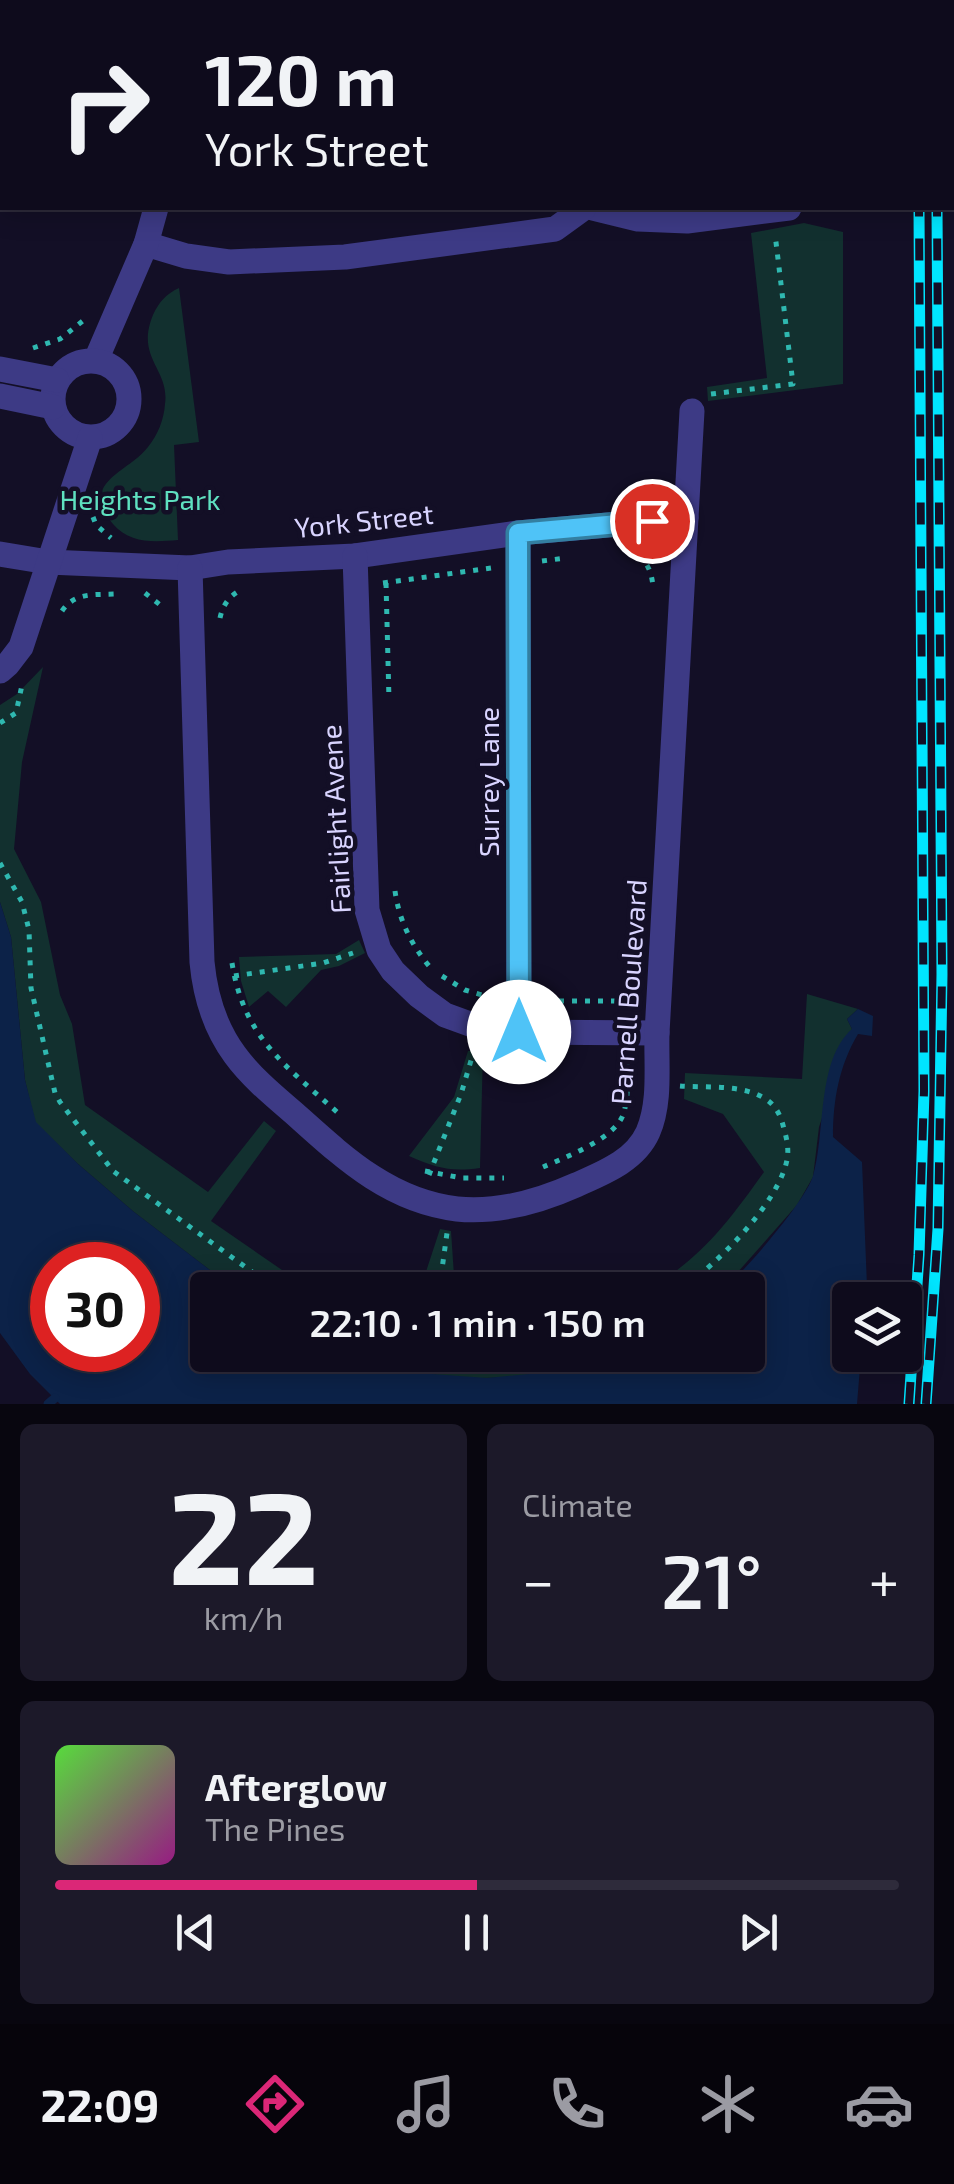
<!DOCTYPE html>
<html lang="en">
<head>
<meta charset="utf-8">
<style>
  :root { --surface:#0e0b1c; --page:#1c1929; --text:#f1f3f6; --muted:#9b9ba3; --line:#2e2b3b; --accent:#db2777 }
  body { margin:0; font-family:"Exo 2",sans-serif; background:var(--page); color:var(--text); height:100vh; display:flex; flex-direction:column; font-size:38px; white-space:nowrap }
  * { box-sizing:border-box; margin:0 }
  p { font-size:32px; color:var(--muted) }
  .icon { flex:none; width:55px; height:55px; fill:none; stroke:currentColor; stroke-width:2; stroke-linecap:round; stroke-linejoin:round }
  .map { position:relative; height:1404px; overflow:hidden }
  .sheet { display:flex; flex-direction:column; gap:20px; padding:20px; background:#08060f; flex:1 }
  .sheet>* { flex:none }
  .top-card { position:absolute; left:0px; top:0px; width:955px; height:210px; box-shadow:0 5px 25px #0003,0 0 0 2px var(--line); background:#0e0b1c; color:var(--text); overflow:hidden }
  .tools { position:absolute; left:832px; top:1282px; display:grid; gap:20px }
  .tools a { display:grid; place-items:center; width:90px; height:90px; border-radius:10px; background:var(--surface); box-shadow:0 5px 25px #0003,0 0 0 2px var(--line); font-size:50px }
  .speed { position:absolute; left:30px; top:1242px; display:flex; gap:20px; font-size:50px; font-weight:700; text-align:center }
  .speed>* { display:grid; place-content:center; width:130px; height:130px; border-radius:50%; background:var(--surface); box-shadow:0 5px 25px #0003,0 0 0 2px var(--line); line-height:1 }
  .speed .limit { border:15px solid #d22; background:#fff; color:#111 }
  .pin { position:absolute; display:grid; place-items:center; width:85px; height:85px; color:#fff; margin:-42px; border:5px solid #fff; border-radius:50%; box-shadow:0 2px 10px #0007 }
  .me { position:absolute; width:110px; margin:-55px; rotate:0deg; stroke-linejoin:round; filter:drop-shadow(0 0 8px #0008) }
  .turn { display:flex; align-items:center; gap:35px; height:210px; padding:0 40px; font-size:45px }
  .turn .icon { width:130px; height:130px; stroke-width:2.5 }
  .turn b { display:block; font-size:70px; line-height:85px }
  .big { font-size:75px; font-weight:600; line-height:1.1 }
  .sheet .widget { flex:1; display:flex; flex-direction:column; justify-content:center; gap:15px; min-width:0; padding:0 35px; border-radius:15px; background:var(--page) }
  .sheet .dial { align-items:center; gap:0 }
  .dial b { font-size:130px; line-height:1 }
  .song { display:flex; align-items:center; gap:30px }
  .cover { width:120px; height:120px; border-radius:15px; background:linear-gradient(135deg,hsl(110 70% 55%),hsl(310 70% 35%)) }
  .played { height:10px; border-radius:5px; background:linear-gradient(90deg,var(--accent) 50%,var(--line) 50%) }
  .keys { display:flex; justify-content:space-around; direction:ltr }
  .heat { display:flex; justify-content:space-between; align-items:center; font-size:55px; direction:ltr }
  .sheet .tiles { flex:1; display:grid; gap:20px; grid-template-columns:1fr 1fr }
  .widget:last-child { grid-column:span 2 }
  .trip { position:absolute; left:190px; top:1272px; width:575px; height:100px; border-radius:10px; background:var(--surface); box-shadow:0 5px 25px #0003,0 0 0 2px var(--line); font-weight:600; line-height:100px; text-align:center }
  .tabs { display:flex; height:160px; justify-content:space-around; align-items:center; background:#06040b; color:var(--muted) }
  .tabs .icon { width:70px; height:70px }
  .tabs .on { color:var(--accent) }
  .tabs b { font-size:45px; color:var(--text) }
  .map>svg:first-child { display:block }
  .green { fill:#12302f }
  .water { fill:#0c2248; fill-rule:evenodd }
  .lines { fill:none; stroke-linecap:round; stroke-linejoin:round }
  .stream { stroke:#0c2248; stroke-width:9 }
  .path { stroke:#2fb8b0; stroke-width:5; stroke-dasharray:5 8; stroke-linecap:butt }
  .minor { stroke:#3d3a85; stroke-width:25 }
  .rail-casing { stroke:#00e5ff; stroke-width:11 }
  .rail { stroke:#130f26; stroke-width:8; stroke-dasharray:22; stroke-linecap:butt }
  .route-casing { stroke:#337fa1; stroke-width:25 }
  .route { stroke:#4fc3f7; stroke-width:18 }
  .labels { text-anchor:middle; stroke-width:9; stroke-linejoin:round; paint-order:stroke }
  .park-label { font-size:28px; fill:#5fe0c0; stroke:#130f26 }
  .street-label { font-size:28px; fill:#d9d4ff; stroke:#130f26 }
</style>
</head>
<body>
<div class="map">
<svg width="954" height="1404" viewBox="0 0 954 1404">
  <rect width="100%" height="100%" fill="#130f26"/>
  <g class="green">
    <polygon points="804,223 843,232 843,384 708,401 707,387 767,378 751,233"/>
    <path d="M179 288 199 442 174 445 178 540C154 542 130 544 113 524 78 482 128 473 148 447 158 435 164 419 165 404 170 369 135 358 153 315 159 302 166 294 179 288Z"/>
    <polygon points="43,667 22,762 14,849 41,902 60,995 72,1024 85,1105 208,1192 264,1121 276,1131 211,1221 311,1290 236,1290 134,1212 78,1164 35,1122 25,1080 11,937 0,902 0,705 17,694"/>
    <polygon points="359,940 365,953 339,966 321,970 286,1007 268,991 249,1007 241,981 239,957 336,954"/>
    <path d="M807 994 858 1009 847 1019 852 1029 819 1127 813 1177 797 1205 722 1290H647C700 1260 729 1221 764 1172L723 1114 684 1099 685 1073 802 1079Z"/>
    <path d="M483 1050 480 1168C450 1172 437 1168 409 1156L454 1097 468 1051Z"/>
    <polygon points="440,1229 451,1231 455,1290 420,1290"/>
    <path d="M303 1355H609C553 1379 477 1383 416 1373 393 1369 362 1356 340 1356 323 1355 323 1364 303 1355Z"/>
  </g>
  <path class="water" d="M0 902 11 937 25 1080 36 1122 78 1164 134 1212 236 1290H208V1355H303L321 1361 338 1355 418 1373 487 1378 562 1371 609 1355H748V1290H722C743 1274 806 1200 813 1176 826 1133 816 1061 852 1029L847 1019 858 1009 873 1016 872 1036 858 1034C839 1066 833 1100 833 1137L862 1162 867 1286 866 1300H850V1355H861L857 1404H60L30 1374 0 1333ZM52 1265H138V1350H52Z"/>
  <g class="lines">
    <g class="stream">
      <polyline points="16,2 17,0"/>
      <polyline points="0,56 2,48"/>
      <polyline points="48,1404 55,1398"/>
    </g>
    <g class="path">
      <polyline points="752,0 752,2"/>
      <polyline points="33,348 60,339 84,320"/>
      <polyline points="711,394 793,384 775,234"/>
      <polyline points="93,517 96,525 111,538"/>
      <path d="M626 551C645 556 651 568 653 586"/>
      <polyline points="542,561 566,558"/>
      <polyline points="383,583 491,568"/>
      <polyline points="386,583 389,700"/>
      <polyline points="145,593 164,608"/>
      <path d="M62 611C75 592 94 595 115 594"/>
      <path d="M220 618C223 604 230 595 243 589"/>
      <polyline points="0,723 16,713 22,685"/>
      <polyline points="0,863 22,902 29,930 31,988 55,1093 60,1102 113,1171 277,1290"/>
      <path d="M395 891C399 920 411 944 429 966"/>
      <path d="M232 963C244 1038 285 1065 338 1113"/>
      <polyline points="234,976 323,963 353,953"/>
      <polyline points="442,976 465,990 495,999"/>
      <polyline points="546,1001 631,1001"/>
      <path d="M680 1086C706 1088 741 1084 764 1098 776 1105 781 1116 784 1129 787 1139 789 1150 787 1160 778 1204 717 1264 680 1290"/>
      <path d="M543 1167C566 1157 614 1139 623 1115 629 1098 627 1076 627 1059"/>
      <polyline points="425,1171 462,1178 504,1178"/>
      <polyline points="429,1175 461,1094 473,1054"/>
      <polyline points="443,1290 442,1269 447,1233"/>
    </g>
    <g class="minor">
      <polyline points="498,0 500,2"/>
      <polyline points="213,2 214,0"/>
      <polyline points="593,208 638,219 687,221 789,208"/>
      <polyline points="146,244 186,256 229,262 345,257 555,229 584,208"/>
      <polyline points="96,360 146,244 156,208"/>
      <circle cx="91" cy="399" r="38"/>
      <polyline points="0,369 57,380"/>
      <polyline points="0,396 53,407"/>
      <polyline points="518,533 519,1032"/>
      <polyline points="0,554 48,562 190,568 228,562 355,556 518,533 686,518"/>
      <polyline points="355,556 367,910 379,950 393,971 419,996 445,1015 478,1027 519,1032 657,1033"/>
      <path d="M190 568 202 962C205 994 215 1028 235 1055 251 1077 274 1096 295 1114 343 1157 389 1201 457 1209 498 1213 538 1202 576 1185 603 1173 635 1161 648 1132 661 1102 656 1065 657 1033L692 411"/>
      <polyline points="0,671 8,664 21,647 90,438"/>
    </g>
    <defs>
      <g id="rail">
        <polyline points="918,0 918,2"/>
        <polyline points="935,0 935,2"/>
        <polyline points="909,1404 919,1255 924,1091 919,208"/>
        <polyline points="926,1404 938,1229 942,974 937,208"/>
      </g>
    </defs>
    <use href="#rail" class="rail-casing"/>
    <use href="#rail" class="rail"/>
  </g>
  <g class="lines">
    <defs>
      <polyline id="route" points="519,1032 518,533 652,521"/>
    </defs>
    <use href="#route" class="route-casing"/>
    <use href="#route" class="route"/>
  </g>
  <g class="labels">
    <g class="park-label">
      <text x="140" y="510">Heights Park</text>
    </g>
    <g class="street-label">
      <text transform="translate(364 521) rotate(-6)" y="10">York Street</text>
      <text transform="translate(489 782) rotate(-90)" y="10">Surrey Lane</text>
      <text transform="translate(336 819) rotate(-93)" y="10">Fairlight Avene</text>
      <text transform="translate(629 992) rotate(-86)" y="10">Parnell Boulevard</text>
    </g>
  </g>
</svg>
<div class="tools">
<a><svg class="icon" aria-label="layers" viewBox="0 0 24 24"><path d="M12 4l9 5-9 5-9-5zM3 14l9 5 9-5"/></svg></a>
</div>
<div class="speed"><div class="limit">30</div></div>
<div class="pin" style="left:652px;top:521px;background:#d93025"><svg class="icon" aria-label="arrive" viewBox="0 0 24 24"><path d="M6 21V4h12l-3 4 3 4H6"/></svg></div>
<svg class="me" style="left:519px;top:1032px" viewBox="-20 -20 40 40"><circle r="19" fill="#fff"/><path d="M0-13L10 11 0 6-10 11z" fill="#4fc3f7"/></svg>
<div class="trip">22:10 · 1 min · 150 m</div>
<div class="top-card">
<div class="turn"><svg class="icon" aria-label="right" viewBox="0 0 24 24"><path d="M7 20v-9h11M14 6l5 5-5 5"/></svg><div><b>120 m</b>York Street</div></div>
</div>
</div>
<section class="sheet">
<div class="tiles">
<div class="widget dial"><b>22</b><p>km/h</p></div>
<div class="widget"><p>Climate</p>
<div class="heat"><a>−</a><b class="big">21°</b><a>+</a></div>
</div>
<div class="widget">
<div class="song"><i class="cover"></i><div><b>Afterglow</b><p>The Pines</p></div></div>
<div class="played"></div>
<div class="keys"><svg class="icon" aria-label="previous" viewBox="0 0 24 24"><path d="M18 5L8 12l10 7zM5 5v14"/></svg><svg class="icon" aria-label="pause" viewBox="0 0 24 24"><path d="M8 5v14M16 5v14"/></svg><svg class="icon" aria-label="next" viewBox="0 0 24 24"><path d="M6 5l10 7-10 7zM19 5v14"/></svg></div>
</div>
</div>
</section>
<nav class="tabs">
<b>22:09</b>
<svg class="icon on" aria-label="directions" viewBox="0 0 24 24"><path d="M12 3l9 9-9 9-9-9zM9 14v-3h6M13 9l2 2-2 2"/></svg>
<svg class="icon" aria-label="music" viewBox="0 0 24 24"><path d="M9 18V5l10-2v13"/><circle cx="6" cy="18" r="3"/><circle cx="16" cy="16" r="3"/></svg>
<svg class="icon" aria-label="phone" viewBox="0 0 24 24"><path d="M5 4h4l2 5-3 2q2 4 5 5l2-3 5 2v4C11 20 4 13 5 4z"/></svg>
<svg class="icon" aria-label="climate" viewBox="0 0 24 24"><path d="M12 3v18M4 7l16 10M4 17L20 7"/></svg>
<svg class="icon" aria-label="car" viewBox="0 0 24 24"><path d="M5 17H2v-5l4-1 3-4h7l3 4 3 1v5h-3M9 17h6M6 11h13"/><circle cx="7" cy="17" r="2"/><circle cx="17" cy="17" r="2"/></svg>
</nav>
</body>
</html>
